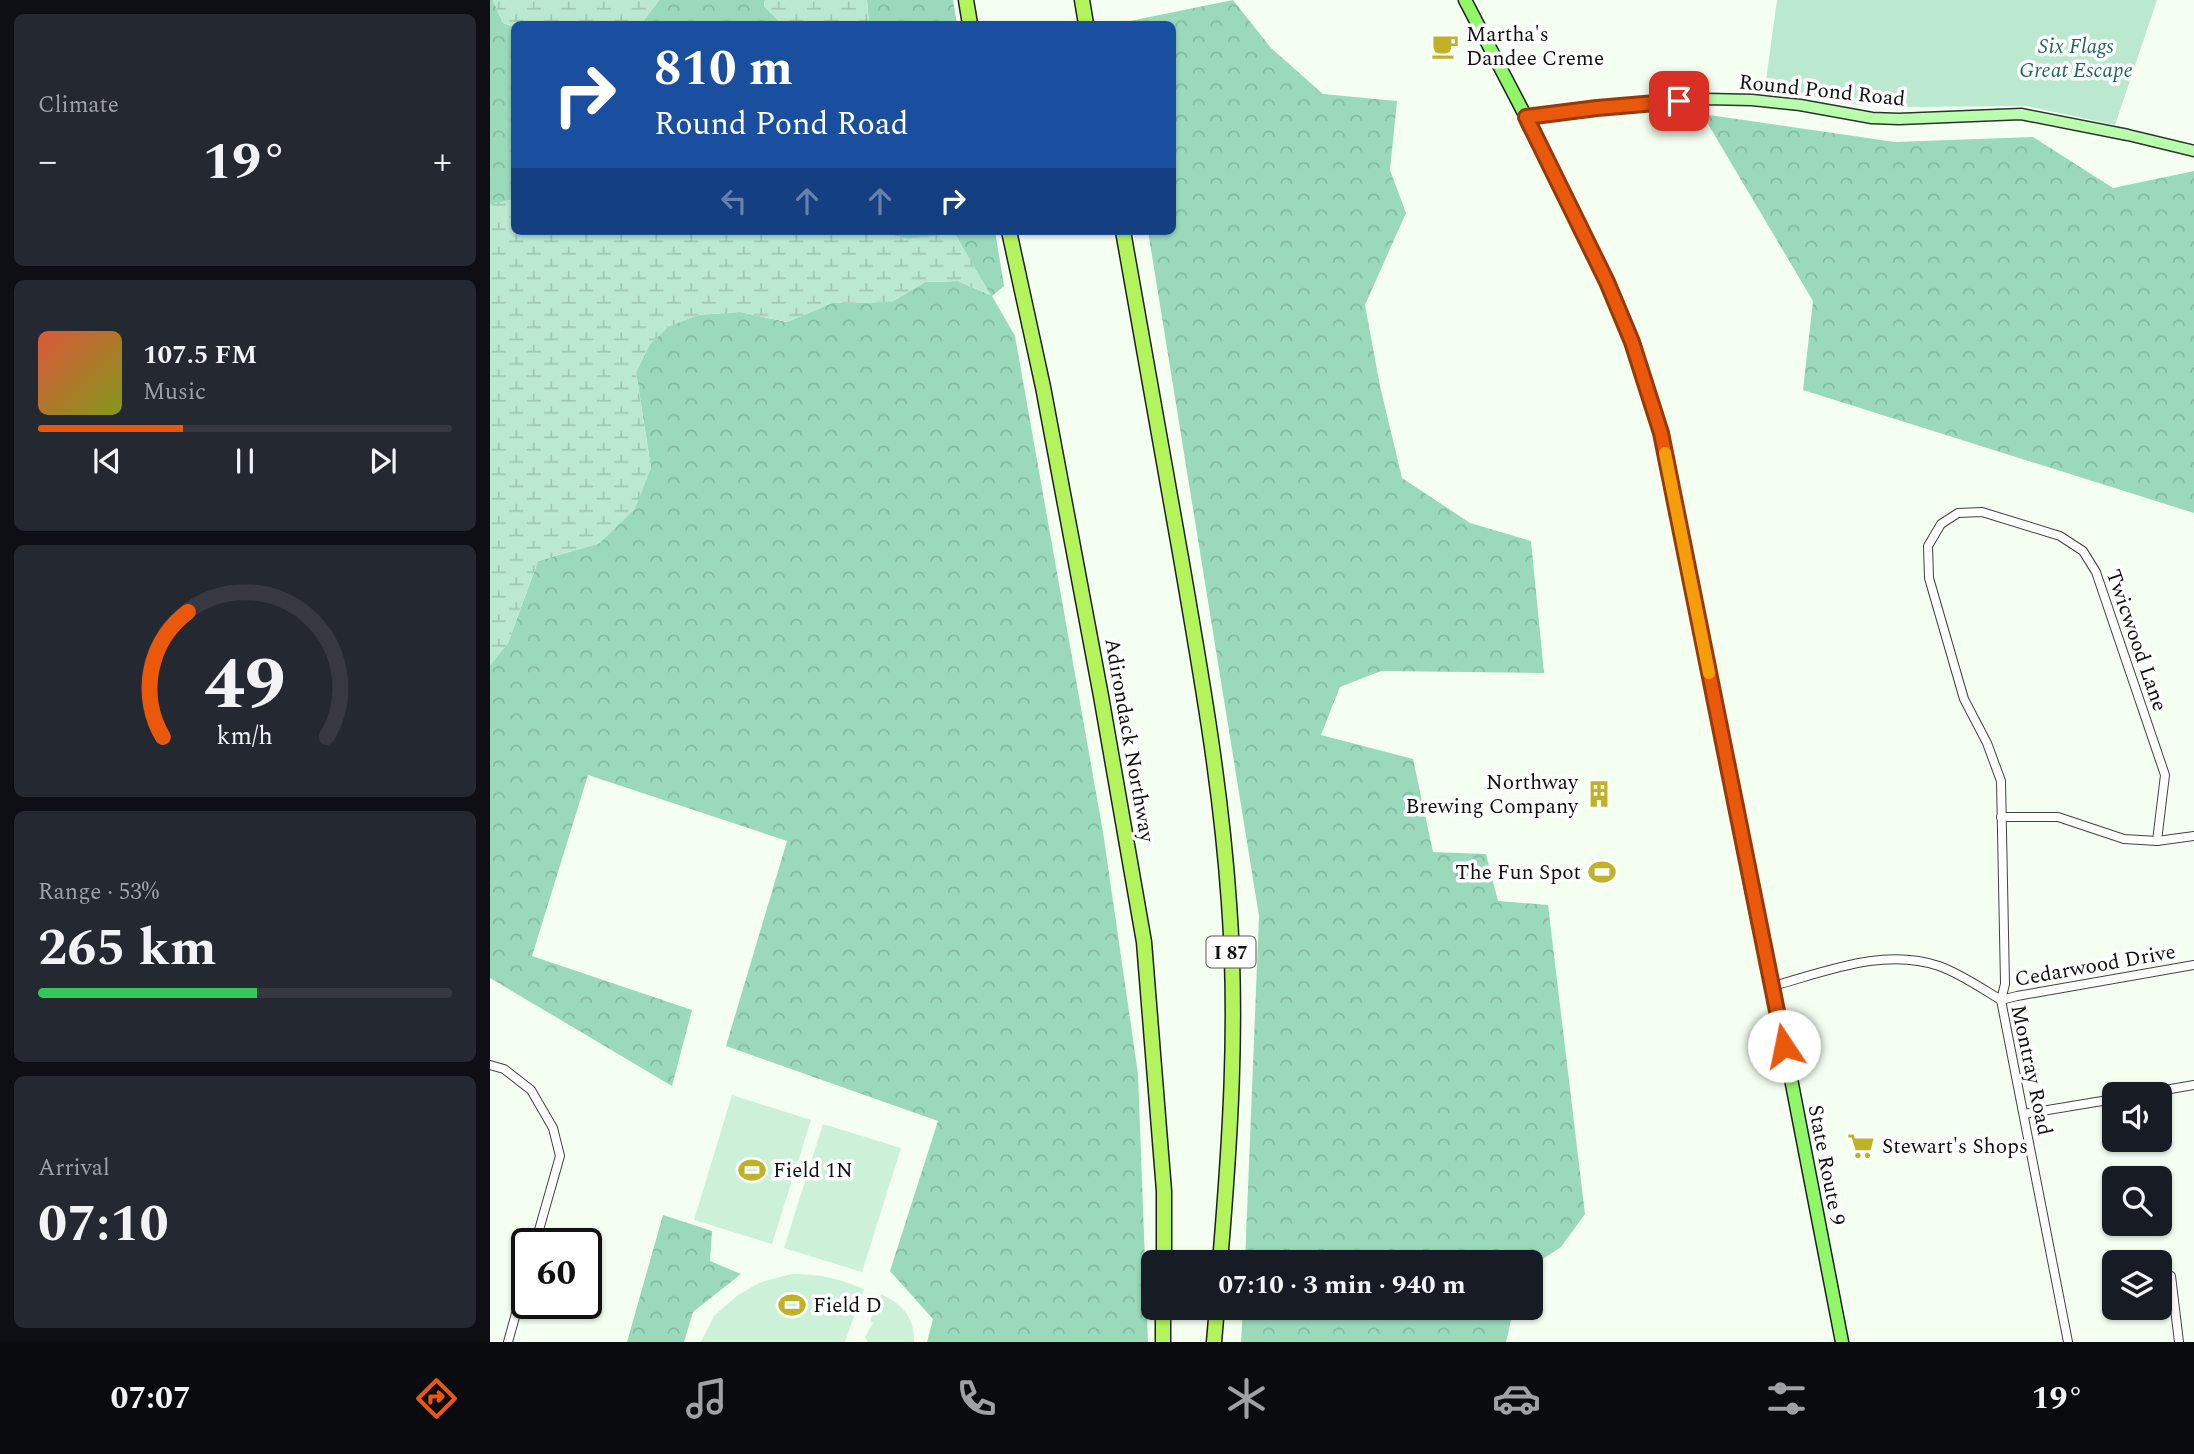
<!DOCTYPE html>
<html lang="en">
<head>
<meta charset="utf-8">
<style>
  :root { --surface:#171b24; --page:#242831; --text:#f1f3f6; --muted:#9ea1a6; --line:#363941; --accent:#ea580c }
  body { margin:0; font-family:Spectral,serif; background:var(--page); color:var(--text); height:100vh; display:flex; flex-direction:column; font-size:26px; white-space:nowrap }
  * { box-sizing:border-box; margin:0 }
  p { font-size:23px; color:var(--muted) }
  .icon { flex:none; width:38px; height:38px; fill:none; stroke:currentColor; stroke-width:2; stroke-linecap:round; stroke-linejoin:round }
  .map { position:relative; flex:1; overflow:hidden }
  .drawer { display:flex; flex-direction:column; gap:14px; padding:14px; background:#0d0f14; width:490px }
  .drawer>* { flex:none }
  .hud { position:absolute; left:21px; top:21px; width:665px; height:214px; border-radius:10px; box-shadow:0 2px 5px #0004; background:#1a4fa0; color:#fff; overflow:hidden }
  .tools { position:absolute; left:1612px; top:1082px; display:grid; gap:14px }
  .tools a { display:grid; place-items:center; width:70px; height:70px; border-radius:10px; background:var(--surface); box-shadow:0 2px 5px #0004; font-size:35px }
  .speed { position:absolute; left:21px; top:1228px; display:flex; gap:14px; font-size:35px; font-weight:700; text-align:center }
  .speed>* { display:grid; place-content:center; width:91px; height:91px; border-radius:50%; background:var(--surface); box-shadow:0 2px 5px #0004; line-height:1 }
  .speed .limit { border:4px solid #111; border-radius:10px; background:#fff; color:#111 }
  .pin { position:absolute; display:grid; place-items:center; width:60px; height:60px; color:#fff; margin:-30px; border-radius:14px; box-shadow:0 4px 10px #0006 }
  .me { position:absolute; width:77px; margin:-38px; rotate:349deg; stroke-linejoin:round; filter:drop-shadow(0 0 5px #0008) }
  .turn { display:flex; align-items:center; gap:24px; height:147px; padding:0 28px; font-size:32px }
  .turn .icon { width:91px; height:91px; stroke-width:2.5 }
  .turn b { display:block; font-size:49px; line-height:60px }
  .lanes { display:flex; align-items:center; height:66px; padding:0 28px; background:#0003; justify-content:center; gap:35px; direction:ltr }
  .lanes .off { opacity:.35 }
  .big { font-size:52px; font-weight:700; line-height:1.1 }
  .drawer .widget { flex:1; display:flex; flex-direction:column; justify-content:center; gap:10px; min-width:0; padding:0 24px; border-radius:10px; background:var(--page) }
  .drawer .dial { align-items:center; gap:0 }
  .dial svg { height:182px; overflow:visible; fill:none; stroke:var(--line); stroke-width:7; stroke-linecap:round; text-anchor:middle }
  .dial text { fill:var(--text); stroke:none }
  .song { display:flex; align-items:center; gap:21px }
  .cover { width:84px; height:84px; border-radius:10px; background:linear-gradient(135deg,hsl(10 70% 55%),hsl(70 70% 35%)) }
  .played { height:7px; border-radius:4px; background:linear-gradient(90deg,var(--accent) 35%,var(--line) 35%) }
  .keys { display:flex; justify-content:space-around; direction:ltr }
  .heat { display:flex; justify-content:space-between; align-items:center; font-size:38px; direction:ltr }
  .charge { height:10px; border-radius:5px; background:linear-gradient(90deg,#34c759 53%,var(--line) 0) }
  .trip { position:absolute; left:651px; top:1250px; width:402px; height:70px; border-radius:10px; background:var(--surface); box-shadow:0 2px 5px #0004; font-weight:700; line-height:70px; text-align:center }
  .dock { display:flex; height:112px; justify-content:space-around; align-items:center; background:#090b0e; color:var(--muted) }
  .dock .icon { width:49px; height:49px }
  .dock .current { color:var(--accent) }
  .dock b { font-size:32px; color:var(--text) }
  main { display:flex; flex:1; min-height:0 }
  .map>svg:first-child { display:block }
  .forest { fill:url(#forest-crowns) }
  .wetland { fill:url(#wetland-marsh) }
  .park { fill:#bae9cf }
  .pitch { fill:#ccf1d8 }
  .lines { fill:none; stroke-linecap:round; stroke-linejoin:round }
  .street-casing { stroke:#424242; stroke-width:10 }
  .secondary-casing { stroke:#313131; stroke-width:13 }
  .primary-casing { stroke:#202020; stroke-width:15 }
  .highway-casing { stroke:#202020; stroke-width:17 }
  .street { stroke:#fff; stroke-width:8 }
  .secondary { stroke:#b8fead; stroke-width:10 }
  .primary { stroke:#90f769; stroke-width:12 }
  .highway { stroke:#b3f35b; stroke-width:14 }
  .route-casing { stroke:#983908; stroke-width:18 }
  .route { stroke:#ea580c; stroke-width:12 }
  .slow { stroke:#f59e0b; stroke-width:12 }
  .labels { text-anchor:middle; stroke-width:7; stroke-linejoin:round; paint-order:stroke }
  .shield { fill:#fff; stroke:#575757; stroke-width:2 }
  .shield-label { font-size:19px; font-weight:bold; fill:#0f0f0f }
  .poi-label { font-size:21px; fill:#0f0f0f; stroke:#fff; text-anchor:start }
  .park-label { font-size:21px; font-style:italic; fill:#1f6756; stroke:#fff }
  .street-label { font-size:21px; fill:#0f0f0f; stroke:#fff }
</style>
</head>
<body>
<main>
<section class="drawer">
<div class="widget"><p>Climate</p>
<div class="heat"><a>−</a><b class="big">19°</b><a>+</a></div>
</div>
<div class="widget">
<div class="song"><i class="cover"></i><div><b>107.5 FM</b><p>Music</p></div></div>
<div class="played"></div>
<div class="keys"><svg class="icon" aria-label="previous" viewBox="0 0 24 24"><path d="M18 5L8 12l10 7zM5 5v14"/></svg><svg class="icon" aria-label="pause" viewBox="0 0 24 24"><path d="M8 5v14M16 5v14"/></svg><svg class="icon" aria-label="next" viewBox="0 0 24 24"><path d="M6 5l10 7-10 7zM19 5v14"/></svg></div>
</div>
<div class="widget dial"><svg viewBox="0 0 100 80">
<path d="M14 69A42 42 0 1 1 86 69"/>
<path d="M14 69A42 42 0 0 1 25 14" stroke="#ea580c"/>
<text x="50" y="56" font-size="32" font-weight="700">49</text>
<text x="50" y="72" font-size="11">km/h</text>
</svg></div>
<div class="widget"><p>Range · 53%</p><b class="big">265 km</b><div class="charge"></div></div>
<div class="widget"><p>Arrival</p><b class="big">07:10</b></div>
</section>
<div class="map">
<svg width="1704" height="1342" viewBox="0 0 1704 1342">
  <defs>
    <pattern id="forest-crowns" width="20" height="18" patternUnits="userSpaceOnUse" patternTransform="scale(1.75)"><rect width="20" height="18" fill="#9adabb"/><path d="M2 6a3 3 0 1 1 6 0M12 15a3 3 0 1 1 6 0" fill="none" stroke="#84baa0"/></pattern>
    <pattern id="wetland-marsh" width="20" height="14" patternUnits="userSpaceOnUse" patternTransform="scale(1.75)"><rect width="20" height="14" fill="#bae9cf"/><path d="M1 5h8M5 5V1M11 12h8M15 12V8" fill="none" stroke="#9fc7b1"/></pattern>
  </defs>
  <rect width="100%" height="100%" fill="#f4fff1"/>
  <g class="forest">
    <polygon points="0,0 3,0 13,23 24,27 24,199 0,205"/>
    <polygon points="169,0 275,0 274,6 292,24 151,24"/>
    <polygon points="377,0 463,0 467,24 379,24"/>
    <polygon points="743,0 781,48 833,94 907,101 900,170 916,213 875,305 890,386 912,478 980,523 1041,541 1054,673 891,671 850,687 831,735 923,759 943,852 996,854 1008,901 1058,905 1095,1214 1071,1247 1041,1267 1041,1262 755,1262 769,916 658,231 682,231 682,24 625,24"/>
    <polygon points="1212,114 1405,142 1543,137 1623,188 1704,171 1704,513 1313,390 1323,301"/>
    <polygon points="385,231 505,231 514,286 502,296 525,336 613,832 648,1074 658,1342 437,1342 443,1319 400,1271 448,1121 236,1046 297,841 98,775 42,956 202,1010 182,1086 0,978 0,665 18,643 48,561 110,543 161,468 146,372 160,344 179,326 208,315 250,312 297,322 342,303 401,302 435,282 468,281 500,295 465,234 418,239"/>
    <polygon points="173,1215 222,1231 220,1261 251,1274 203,1312 194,1342 137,1342"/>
    <polygon points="753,1307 1024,1307 1016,1342 751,1342"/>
  </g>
  <g class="wetland">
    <polygon points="3,0 169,0 151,24 24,24 24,27 13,23"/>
    <polygon points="275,0 377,0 379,24 292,24 274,6"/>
    <polygon points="24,199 24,231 385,231 418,239 465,234 501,295 468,281 435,282 401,302 342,303 297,322 250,312 208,315 179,326 160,344 146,372 161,468 145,509 110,543 48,561 18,643 0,665 0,205"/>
  </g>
  <polygon class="park" points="1287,0 1667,0 1625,125 1536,106 1420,107 1368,105 1275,88"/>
  <g class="pitch">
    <polygon points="242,1095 321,1120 282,1244 204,1220"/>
    <polygon points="333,1124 411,1148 372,1272 294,1248"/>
    <path d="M302 1274C330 1274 347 1278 374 1289L355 1342H211L224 1316 248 1295 271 1282Z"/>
    <path d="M391 1294C412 1304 425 1318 424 1342H378L375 1337 383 1323 380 1321Z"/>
  </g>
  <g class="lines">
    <defs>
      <g id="street">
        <polyline points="1511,817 1568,817 1634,839 1667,841 1704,836"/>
        <polyline points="1667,841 1675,775 1606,572 1593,551 1570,536 1492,512 1468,513 1451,524 1438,546 1439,578 1474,699 1497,743 1511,781 1515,984 1511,1000 1527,996 1704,965"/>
        <path d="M1283 986C1335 972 1394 947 1449 966 1471 974 1491 988 1511 1000L1578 1342"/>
        <polyline points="0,1065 14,1069 41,1090 63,1128 70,1156 45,1244"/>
        <polyline points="1652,1094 1704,1085"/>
        <polyline points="1534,1114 1624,1099"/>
        <polyline points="1681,1276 1689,1342"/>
        <polyline points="18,1342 37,1274"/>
      </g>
      <polyline id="secondary" points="1036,117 1107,108 1216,99 1262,100 1310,105 1382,118 1409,119 1531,114 1638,135 1704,151"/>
      <polyline id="primary" points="975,0 1036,117 1117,282 1142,342 1171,433 1267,917 1283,986 1352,1342"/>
      <g id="highway">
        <polyline points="476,0 480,24"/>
        <polyline points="592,0 596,24"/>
        <polyline points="519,231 553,387 611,696 654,942 674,1191 674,1262"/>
        <path d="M633 231C653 340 672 449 691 558 711 674 731 786 739 903 748 1023 740 1143 730 1262"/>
        <polyline points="673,1342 673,1307"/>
        <polyline points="724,1342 727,1307"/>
      </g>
    </defs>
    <use href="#street" class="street-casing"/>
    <use href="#secondary" class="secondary-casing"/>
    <use href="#primary" class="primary-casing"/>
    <use href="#highway" class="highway-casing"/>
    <use href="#street" class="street"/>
    <use href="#secondary" class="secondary"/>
    <use href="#primary" class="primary"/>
    <use href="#highway" class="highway"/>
  </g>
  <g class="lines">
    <defs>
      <polyline id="route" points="1189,101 1107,108 1036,117 1117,282 1142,342 1171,433 1294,1046"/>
    </defs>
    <use href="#route" class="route-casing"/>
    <use href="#route" class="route"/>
    <polyline class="slow" points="1175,453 1219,673"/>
  </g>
  <defs>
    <symbol id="cafe-bare" viewBox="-9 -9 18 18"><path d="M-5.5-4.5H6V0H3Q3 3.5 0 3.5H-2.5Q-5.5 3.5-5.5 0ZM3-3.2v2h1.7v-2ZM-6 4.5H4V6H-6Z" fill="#bfb227" stroke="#fff" stroke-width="2.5" paint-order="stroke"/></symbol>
    <symbol id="building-bare" viewBox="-9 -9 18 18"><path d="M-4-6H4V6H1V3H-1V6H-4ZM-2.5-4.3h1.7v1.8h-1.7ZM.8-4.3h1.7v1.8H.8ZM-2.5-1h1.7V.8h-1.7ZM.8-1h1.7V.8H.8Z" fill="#bfb227" stroke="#fff" stroke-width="2.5" paint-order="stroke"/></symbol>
    <symbol id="stadium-bare" viewBox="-9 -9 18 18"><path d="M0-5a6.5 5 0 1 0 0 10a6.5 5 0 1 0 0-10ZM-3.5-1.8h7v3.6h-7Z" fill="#bfb227" stroke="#fff" stroke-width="2.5" paint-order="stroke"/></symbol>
    <symbol id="supermarket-bare" viewBox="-9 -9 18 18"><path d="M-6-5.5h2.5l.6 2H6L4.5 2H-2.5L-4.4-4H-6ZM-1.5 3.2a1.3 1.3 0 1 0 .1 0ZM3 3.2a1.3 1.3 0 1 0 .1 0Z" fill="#bfb227" stroke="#fff" stroke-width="2.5" paint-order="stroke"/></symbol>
  </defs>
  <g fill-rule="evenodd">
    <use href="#cafe-bare" x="936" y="27" width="38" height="38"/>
    <use href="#building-bare" x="1090" y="775" width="38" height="38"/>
    <use href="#stadium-bare" x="1093" y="853" width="38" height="38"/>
    <use href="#supermarket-bare" x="1352" y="1127" width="38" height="38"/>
    <use href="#stadium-bare" x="243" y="1151" width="38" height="38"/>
    <use href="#stadium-bare" x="283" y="1286" width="38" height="38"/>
  </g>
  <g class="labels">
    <rect class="shield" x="716.5" y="936.5" width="49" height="31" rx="5"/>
    <g class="shield-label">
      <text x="741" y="959">I 87</text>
    </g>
    <g class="poi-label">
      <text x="976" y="41">Martha's<tspan x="976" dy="24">Dandee Creme</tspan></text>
      <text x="1088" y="789" text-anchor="end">Northway<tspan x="1088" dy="24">Brewing Company</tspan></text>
      <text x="1091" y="879" text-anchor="end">The Fun Spot</text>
      <text x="1392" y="1153">Stewart's Shops</text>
      <text x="283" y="1177">Field 1N</text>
      <text x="323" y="1312">Field D</text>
    </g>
    <g class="park-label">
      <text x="1586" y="53">Six Flags<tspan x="1586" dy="24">Great Escape</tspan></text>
    </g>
    <g class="street-label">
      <text transform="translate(1332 90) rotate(6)" y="7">Round Pond Road</text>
      <text transform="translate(1647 640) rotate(71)" y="7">Twicwood Lane</text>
      <text transform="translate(640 740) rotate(80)" y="7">Adirondack Northway</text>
      <text transform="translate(1605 965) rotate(-10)" y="7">Cedarwood Drive</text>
      <text transform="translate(1542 1070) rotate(78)" y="7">Montray Road</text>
      <text transform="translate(1337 1165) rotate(79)" y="7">State Route 9</text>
    </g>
  </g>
</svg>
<div class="tools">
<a><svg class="icon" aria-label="sound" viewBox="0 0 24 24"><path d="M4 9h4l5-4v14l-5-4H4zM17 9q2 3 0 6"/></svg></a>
<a><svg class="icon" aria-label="search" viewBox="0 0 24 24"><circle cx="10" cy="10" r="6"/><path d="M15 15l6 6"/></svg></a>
<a><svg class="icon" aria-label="layers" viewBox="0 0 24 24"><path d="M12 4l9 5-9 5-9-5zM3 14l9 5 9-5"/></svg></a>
</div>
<div class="speed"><div class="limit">60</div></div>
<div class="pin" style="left:1189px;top:101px;background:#d93025"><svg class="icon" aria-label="arrive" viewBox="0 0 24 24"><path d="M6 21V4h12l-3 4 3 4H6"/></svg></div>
<svg class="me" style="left:1294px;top:1046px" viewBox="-20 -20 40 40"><circle r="19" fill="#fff"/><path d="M0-13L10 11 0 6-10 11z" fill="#ea580c"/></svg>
<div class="trip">07:10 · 3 min · 940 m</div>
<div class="hud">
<div class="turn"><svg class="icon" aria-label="right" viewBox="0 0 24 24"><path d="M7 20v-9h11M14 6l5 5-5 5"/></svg><div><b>810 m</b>Round Pond Road</div></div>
<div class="lanes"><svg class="icon off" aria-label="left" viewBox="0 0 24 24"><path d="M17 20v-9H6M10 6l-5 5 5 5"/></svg><svg class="icon off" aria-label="ahead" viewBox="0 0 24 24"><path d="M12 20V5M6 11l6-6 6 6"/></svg><svg class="icon off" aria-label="ahead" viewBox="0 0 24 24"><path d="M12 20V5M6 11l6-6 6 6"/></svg><svg class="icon" aria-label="right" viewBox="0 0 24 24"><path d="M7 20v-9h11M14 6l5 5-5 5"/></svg></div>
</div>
</div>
</main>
<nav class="dock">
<b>07:07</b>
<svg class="icon current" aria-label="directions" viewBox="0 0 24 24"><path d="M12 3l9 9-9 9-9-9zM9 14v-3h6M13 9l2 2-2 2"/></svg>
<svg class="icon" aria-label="music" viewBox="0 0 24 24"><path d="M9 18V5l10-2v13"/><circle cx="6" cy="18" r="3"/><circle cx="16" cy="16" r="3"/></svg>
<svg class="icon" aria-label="phone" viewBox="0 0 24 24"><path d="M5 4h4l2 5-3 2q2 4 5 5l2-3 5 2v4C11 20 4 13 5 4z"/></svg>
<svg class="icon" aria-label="climate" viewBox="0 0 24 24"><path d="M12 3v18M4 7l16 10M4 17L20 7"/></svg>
<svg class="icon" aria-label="car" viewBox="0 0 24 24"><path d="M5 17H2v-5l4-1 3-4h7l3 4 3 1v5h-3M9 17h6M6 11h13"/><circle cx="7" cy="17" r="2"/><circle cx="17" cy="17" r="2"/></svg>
<svg class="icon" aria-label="filters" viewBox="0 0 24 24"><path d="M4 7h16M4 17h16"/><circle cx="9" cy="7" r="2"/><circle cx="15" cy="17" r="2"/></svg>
<b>19°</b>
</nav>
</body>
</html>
